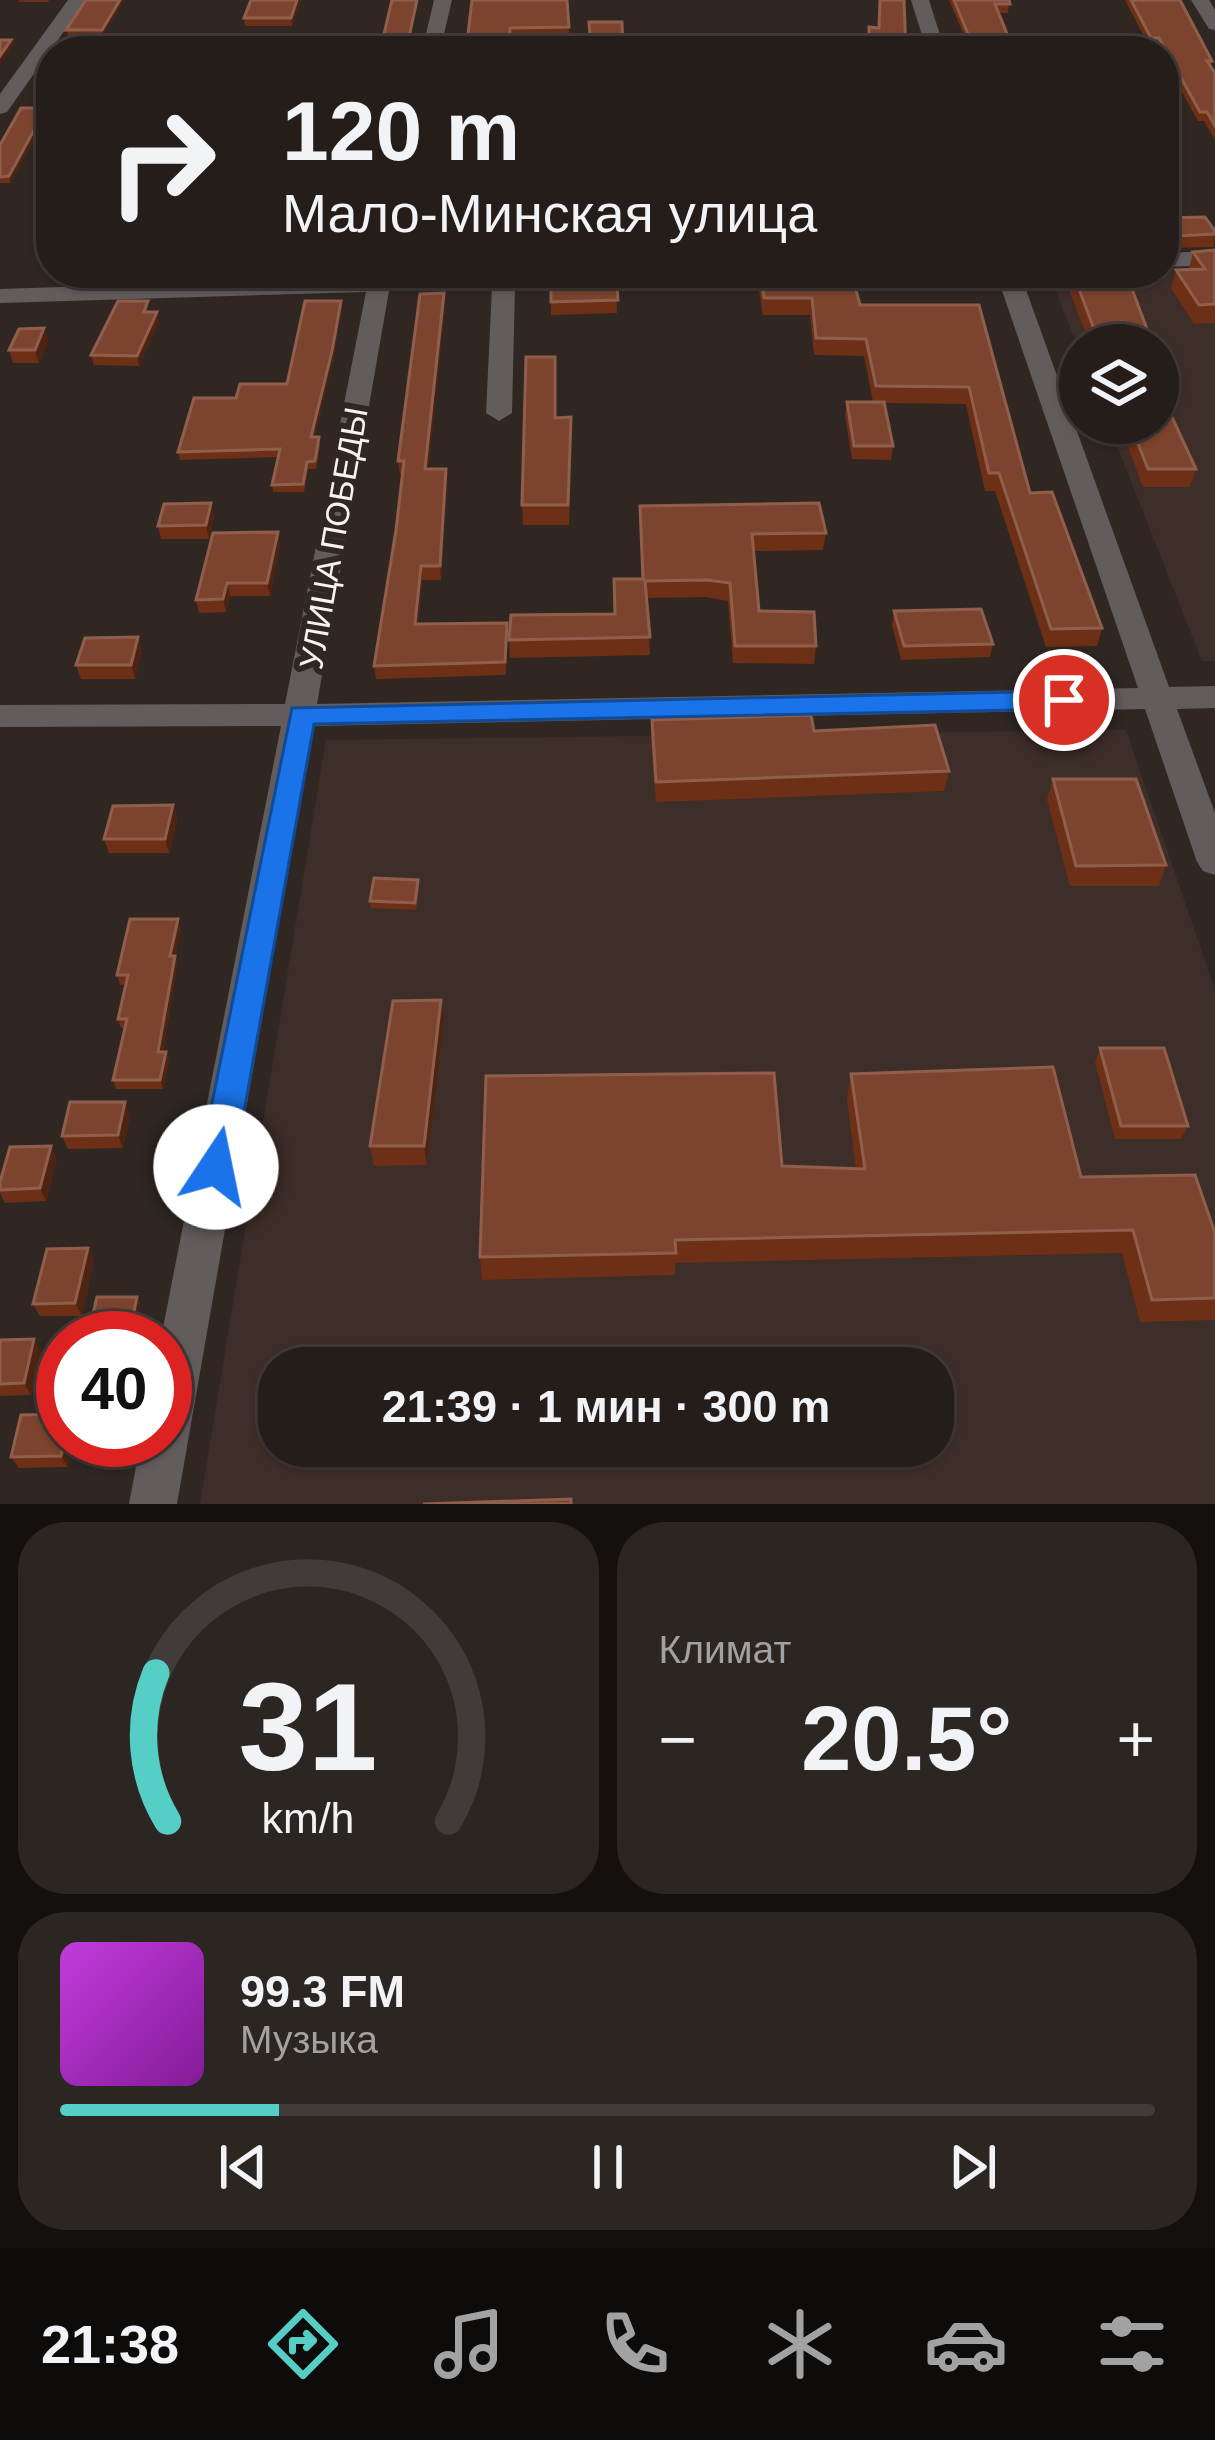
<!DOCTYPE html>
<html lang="ru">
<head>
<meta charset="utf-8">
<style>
  :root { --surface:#241d1a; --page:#2c2623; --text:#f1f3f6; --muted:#a3a2a2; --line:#413b39; --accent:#55cec6 }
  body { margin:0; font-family:Helvetica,sans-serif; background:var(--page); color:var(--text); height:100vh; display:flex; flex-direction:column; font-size:45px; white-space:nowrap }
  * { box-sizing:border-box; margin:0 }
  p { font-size:39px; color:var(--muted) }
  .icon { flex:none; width:66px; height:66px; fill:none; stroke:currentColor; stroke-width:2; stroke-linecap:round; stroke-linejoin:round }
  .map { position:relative; height:1504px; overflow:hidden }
  .side { display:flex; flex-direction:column; gap:18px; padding:18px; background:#14100e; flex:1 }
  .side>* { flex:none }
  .top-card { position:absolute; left:36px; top:36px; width:1143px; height:252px; border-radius:48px; box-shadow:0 3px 9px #0004,0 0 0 3px var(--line); background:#241d1a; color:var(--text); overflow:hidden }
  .fabs { position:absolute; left:1059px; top:324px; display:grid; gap:24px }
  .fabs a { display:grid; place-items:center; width:120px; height:120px; border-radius:50%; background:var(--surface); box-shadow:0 3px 9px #0004,0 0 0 3px var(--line); font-size:60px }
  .speed { position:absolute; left:36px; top:1311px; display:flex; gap:24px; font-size:60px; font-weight:700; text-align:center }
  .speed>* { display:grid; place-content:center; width:156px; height:156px; border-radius:50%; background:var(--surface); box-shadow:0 3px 9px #0004,0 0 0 3px var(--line); line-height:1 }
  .speed .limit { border:18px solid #d22; background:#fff; color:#111 }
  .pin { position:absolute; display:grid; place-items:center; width:102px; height:102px; color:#fff; margin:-51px; border:6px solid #fff; border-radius:50%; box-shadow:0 3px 12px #0007 }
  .me { position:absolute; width:132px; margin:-66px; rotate:11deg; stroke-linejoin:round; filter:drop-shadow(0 0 9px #0008) }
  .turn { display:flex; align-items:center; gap:42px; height:252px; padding:0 48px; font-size:54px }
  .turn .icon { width:156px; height:156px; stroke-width:2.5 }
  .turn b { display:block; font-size:84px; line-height:102px }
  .big { font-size:90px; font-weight:700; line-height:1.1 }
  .side .widget { flex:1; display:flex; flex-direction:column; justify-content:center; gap:18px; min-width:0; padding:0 42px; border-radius:48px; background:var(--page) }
  .side .dial { align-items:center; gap:0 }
  .dial svg { height:312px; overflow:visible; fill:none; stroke:var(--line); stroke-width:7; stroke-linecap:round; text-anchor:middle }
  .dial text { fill:var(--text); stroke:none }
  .song { display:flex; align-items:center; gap:36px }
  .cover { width:144px; height:144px; border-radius:18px; background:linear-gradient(135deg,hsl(290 70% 55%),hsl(290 70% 35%)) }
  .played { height:12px; border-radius:6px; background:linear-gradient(90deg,var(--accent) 20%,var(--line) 20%) }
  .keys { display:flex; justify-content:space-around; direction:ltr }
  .heat { display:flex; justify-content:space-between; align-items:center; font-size:66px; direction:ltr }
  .side .tiles { flex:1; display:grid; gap:18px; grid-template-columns:1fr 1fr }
  .widget:last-child { grid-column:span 2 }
  .trip { position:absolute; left:258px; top:1347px; width:696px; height:120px; border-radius:48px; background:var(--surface); box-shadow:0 3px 9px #0004,0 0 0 3px var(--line); font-weight:700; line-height:120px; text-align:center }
  .menu { display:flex; height:192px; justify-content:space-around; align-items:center; background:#0e0c0a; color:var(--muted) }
  .menu .icon { width:84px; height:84px }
  .menu .current { color:var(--accent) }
  .menu b { font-size:54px; color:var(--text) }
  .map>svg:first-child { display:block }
  .built { fill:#3e2e29; fill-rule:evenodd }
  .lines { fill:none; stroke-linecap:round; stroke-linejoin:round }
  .minor { fill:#625d5c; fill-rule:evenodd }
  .wall { fill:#6d2f16 }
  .shaded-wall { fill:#4e2312 }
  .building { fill:#7c442e; stroke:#8f5f4c; stroke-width:3 }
  .route { fill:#1a73e8; stroke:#114b97; stroke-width:3 }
  .labels { text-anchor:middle; stroke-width:12; stroke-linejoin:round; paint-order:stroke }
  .street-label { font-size:33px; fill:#f9f2f0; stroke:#302723 }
</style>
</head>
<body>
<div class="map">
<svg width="1215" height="1504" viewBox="0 0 1215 1504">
  <rect width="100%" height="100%" fill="#302723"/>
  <g class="built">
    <polygon points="1215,269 1215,661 1202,661 1108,423 1158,423 1158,345 1080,345 1080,353 1049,273"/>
    <path d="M1126 730 1215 990V1504H200L326 740ZM279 1368H933V1446H279Z"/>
  </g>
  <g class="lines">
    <g class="minor">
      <polygon points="68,0 86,0 7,112 0,114 0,94"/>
      <polygon points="434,0 452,0 440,51 422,51"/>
      <polygon points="911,0 929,0 945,51 927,51"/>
      <polygon points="1191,0 1209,0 1215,10 1215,30 1209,29"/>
      <polygon points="1215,251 1215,265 1164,267 1164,253"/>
      <polygon points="369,273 393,273 392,277 747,273 735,280 515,287 512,413 499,421 486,413 492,288 389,291 317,704 1138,688 996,273 1020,273 1169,687 1215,686 1215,708 1177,709 1215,813 1215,875 1203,871 1197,862 1145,709 313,726 177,1504 129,1504 141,1440 165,1440 165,1338 161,1338 281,726 0,727 0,705 285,704 366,292 0,303 0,289 369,277"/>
    </g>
  </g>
  <g class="wall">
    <polygon points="19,0 49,0 48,2 19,2"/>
    <polygon points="86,0 124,0 103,35 68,35 66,30"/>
    <polygon points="301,0 292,26 245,26 244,18"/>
    <polygon points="567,0 569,35 510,36 466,51"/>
    <polygon points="949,0 1009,0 1008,13 998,13 1014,51 971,51"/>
    <polygon points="1125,0 1180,0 1212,61 1211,67 1215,73 1215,140 1204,121 1198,121 1164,60 1164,51 1159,51 1157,46 1149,46"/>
    <polygon points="46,108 48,114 10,183 0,183 0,145"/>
    <polygon points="1165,218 1215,231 1214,247 1173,248 1164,234"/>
    <polygon points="1215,250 1215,323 1194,324 1171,288 1176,270 1189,269 1193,252"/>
    <polygon points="61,273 105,273 103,277 62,278"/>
    <polygon points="756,273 831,273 860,305 979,305 1030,493 1102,628 1097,646 1046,647 995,491 985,491 966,404 885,403 893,446 891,460 852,459 845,415 847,402 873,402 864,356 814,355 810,315 763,315"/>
    <polygon points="1067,273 1112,273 1118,289 1153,345 1090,345 1066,281"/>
    <polygon points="616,275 617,313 551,315 551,278"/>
    <polygon points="341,301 342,308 333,359 314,437 320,445 316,469 308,469 304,492 273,492 272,485 278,457 180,460 178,452 287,384"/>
    <polygon points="445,306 428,469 447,482 441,580 422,580 418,624 507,623 506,675 376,679 374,666 396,530 402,474 400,474 398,461"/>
    <polygon points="150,311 150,312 157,312 159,322 139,366 94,365 91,355"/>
    <polygon points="44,328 48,341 39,363 13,363 9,350"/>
    <polygon points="1158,357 1166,377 1161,393 1196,469 1190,487 1143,487 1119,423 1158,423"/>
    <polygon points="571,417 569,525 523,525 522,505"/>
    <polygon points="211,503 214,517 209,539 161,539 158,526"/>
    <polygon points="640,524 826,533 823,550 754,551 759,611 816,646 814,664 733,663 728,601 706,597 647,598 650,655 510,658 509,640 614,614 642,579"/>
    <polygon points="280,545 270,596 230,596 226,612 199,613 196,600"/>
    <polygon points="894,611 993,644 990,657 901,660 892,625"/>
    <polygon points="138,637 142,651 135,679 81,679 76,665"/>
    <polygon points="652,720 814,731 949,771 944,791 656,802 651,741"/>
    <polygon points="1053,779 1166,865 1159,886 1070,886 1047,800"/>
    <polygon points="173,805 177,819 169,853 109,853 104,839"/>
    <polygon points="418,880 419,887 416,910 371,908 370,901"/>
    <polygon points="181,928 175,956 177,965 163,1052 166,1052 169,1061 163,1089 116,1089 113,1080 125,1028 121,1028 118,1019 126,984 120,985 117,975"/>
    <polygon points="444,1020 427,1165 374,1166 370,1146"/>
    <polygon points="1100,1048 1188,1126 1181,1139 1115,1139 1095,1062"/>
    <polygon points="851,1074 1081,1177 1215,1233 1215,1320 1140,1322 1122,1253 675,1263 675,1275 482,1280 480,1257 782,1166 856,1168 847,1099"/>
    <polygon points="130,1115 123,1148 68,1149 62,1136"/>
    <polygon points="57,1159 46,1201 5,1203 0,1193 0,1182"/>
    <polygon points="88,1248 94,1260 82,1316 40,1316 33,1304"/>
    <polygon points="137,1297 140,1303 135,1328 94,1328 91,1322"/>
    <polygon points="0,1340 41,1351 31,1395 0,1396"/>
    <polygon points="63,1414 68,1467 19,1468 11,1457"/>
  </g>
  <g class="shaded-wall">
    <polygon points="120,0 124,0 103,35 102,30"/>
    <polygon points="297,0 301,0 292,26 291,18"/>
    <polygon points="11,40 13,45 0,64 0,56"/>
    <polygon points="46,108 48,114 10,183 9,176"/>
    <polygon points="444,293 445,306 427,483 425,469"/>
    <polygon points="341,301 342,308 333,359 312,445 311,437"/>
    <polygon points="157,312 159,322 139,366 137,356"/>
    <polygon points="44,328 48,341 39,363 35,350"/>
    <polygon points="446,469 447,482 441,580 440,566"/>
    <polygon points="211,503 214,517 209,539 206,525"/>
    <polygon points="278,532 280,545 270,596 267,583"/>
    <polygon points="421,566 422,580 416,638 415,624"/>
    <polygon points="227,583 230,596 226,612 223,599"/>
    <polygon points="138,637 142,651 135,679 131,665"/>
    <polygon points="173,805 177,819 169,853 165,839"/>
    <polygon points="178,919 181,928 173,965 170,956"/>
    <polygon points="175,956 177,965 161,1061 158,1052"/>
    <polygon points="441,1000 444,1020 427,1165 424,1146"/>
    <polygon points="166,1052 169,1061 163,1089 160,1080"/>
    <polygon points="125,1102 130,1115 123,1148 118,1135"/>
    <polygon points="51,1146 57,1159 46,1201 40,1188"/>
    <polygon points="88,1248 94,1260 82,1316 75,1303"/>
    <polygon points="137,1297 140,1303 135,1328 132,1321"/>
    <polygon points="34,1339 41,1351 31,1395 24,1383"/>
    <polygon points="65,1440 74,1440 68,1467 61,1456"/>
  </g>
  <g class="building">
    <polygon points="86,0 120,0 102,30 66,30"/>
    <polygon points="251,0 297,0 291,18 244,18"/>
    <polygon points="392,0 417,0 406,51 380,51"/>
    <polygon points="472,0 567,0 569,27 510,28 509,51 466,51"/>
    <polygon points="880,0 904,0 906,51 869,51 864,37 869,38 869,27 879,28"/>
    <polygon points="954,0 1009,0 1010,4 995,4 1014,51 975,51"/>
    <polygon points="1131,0 1180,0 1212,61 1207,61 1215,73 1215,126 1207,112 1200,112 1159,38 1151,38"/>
    <polygon points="589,22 622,22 623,51 591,51"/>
    <polygon points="0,40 11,40 0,56"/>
    <polygon points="21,108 46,108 9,176 0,177 0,145"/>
    <polygon points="1205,217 1215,231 1215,234 1177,236 1165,218"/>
    <polygon points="1215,250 1215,304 1199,305 1176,270 1205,269 1193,252"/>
    <polygon points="760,273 831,273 832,276 852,275 860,305 979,305 1030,493 1052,492 1102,628 1051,629 999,473 989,473 969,387 876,386 866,339 816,338 812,298 764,298"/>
    <polygon points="1073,273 1112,273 1118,289 1132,289 1153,345 1100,345"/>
    <polygon points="616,275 618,300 551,302 551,278"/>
    <polygon points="444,293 425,469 446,469 440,566 421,566 415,624 507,623 505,662 374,666 396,530 404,461 398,461 420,294"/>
    <polygon points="118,301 148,301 144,312 157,312 137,356 91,355"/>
    <polygon points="305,301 341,301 332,351 311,437 319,437 315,461 307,462 303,484 272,485 280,449 178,452 194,398 236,398 240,384 287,384"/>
    <polygon points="44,328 35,350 9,350 19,329"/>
    <polygon points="526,357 555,357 555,418 571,417 568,505 522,505"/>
    <polygon points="1158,357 1166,377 1158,376"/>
    <polygon points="1158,387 1196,469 1148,469 1130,423 1158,423"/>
    <polygon points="847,402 884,402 893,446 854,446"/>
    <polygon points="211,503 206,525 158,526 164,504"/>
    <polygon points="819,503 826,533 752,534 759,611 814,612 816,646 735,646 730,583 707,580 645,581 650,637 509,640 511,615 615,614 614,579 643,579 640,506"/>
    <polygon points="278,532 267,583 227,583 223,599 196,600 213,533"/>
    <polygon points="981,609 993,644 904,646 894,611"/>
    <polygon points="138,637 131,665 76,665 85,638"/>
    <polygon points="811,715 814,731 935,725 949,771 656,782 652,720"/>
    <polygon points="1053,779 1136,779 1166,865 1076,866"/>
    <polygon points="173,805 165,839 104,839 113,806"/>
    <polygon points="374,878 418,880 415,903 370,901"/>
    <polygon points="130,919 178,919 170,956 175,956 158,1052 166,1052 160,1080 113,1080 127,1019 118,1019 128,975 117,975"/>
    <polygon points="441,1000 424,1146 370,1146 393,1001"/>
    <polygon points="1100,1048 1164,1048 1188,1126 1121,1126"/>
    <polygon points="1053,1067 1081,1177 1195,1175 1215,1233 1215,1298 1152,1300 1133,1230 675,1240 676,1253 480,1257 486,1076 774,1073 782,1166 865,1169 851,1074"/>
    <polygon points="70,1102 125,1102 118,1135 62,1136"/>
    <polygon points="51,1146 40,1188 0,1190 0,1182 10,1147"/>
    <polygon points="88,1248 75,1303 33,1304 47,1249"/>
    <polygon points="97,1297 137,1297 132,1321 91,1322"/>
    <polygon points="34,1339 24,1383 0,1384 0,1340"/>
    <polygon points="63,1414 63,1440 65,1440 61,1456 11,1457 21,1415"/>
    <polygon points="571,1499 571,1504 423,1504"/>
  </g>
  <polygon class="route" points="1064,691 1078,700 1064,709 314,724 234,1167 228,1178 216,1183 204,1178 199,1167 292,708"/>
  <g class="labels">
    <g class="street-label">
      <text transform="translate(333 538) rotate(-80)" y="12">УЛИЦА ПОБЕДЫ</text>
    </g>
  </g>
</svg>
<div class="fabs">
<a><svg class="icon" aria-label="layers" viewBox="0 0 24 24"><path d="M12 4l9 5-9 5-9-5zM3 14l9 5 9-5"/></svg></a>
</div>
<div class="speed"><div class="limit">40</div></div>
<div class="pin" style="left:1064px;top:700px;background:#d93025"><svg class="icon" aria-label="arrive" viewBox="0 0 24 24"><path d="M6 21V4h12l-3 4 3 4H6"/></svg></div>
<svg class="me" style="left:216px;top:1167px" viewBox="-20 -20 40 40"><circle r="19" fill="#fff"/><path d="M0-13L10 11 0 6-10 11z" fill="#1a73e8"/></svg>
<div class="trip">21:39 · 1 мин · 300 m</div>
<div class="top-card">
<div class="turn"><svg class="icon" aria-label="right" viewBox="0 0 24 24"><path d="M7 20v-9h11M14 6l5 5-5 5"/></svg><div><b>120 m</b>Мало-Минская улица</div></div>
</div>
</div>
<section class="side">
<div class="tiles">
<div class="widget dial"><svg viewBox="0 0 100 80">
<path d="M14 69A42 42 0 1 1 86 69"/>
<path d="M14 69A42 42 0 0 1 11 31" stroke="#55cec6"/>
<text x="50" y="56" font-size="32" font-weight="700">31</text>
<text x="50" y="72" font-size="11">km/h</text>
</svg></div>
<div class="widget"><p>Климат</p>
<div class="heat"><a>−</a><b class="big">20.5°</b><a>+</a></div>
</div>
<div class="widget">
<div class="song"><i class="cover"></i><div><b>99.3 FM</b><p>Музыка</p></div></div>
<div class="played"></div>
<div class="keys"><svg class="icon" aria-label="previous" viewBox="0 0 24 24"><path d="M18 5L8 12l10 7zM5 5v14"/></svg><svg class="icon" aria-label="pause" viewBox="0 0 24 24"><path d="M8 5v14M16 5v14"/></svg><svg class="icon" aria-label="next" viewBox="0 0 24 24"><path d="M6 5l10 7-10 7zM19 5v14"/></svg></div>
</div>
</div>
</section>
<nav class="menu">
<b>21:38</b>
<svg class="icon current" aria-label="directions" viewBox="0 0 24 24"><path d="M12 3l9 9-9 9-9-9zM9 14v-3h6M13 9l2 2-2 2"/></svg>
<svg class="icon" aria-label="music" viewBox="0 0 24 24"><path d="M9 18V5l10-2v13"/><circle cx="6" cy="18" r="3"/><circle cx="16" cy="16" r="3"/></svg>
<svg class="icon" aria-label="phone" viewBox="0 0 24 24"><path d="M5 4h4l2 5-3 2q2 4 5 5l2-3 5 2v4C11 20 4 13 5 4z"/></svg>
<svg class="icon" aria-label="climate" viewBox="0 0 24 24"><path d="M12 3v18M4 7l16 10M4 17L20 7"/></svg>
<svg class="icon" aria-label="car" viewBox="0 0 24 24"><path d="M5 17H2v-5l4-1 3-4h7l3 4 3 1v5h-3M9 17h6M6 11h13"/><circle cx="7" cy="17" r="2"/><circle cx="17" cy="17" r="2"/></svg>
<svg class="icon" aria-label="filters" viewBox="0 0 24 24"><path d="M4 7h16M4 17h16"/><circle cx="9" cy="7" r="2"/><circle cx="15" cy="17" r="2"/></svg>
</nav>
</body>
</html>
